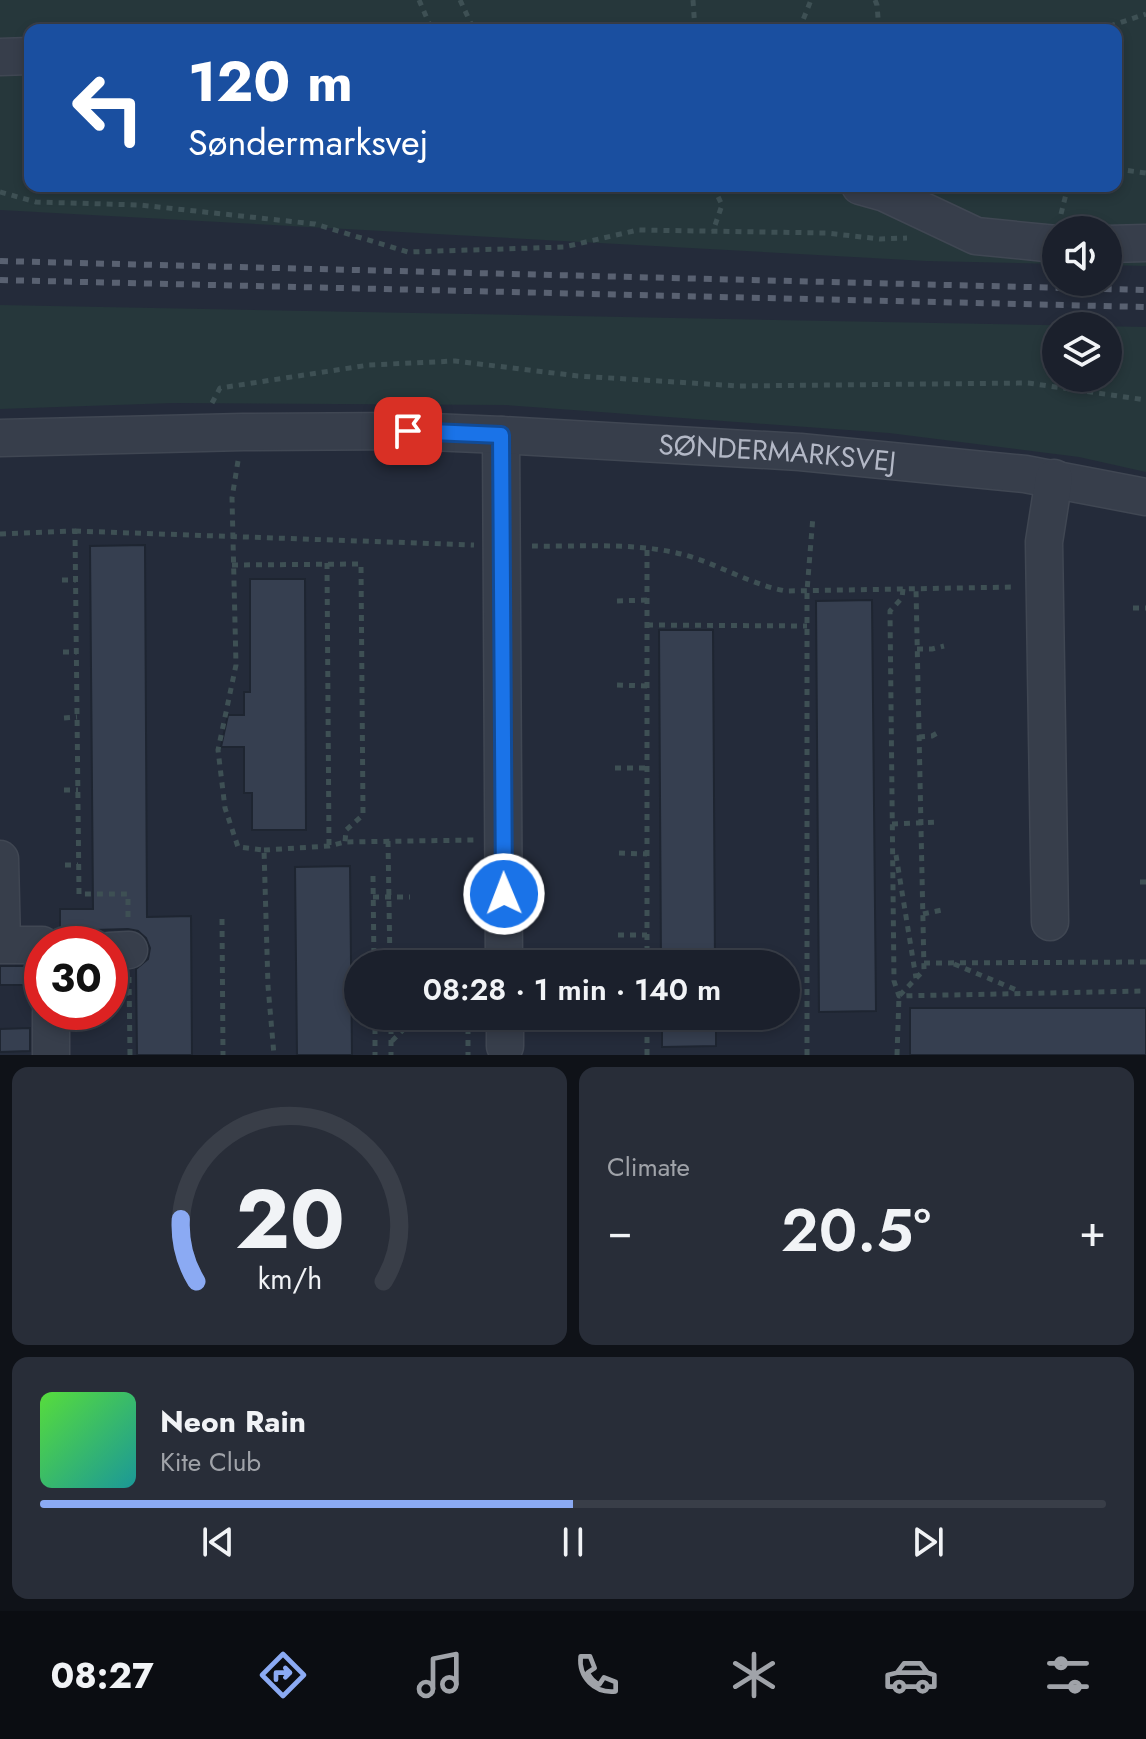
<!DOCTYPE html>
<html lang="en">
<head>
<meta charset="utf-8">
<style>
  :root { --surface:#1b202c; --page:#282d38; --text:#f1f3f6; --muted:#a0a3a9; --line:#393e48; --accent:#8baaf3 }
  body { margin:0; font-family:Jost,sans-serif; background:var(--page); color:var(--text); height:100vh; display:flex; flex-direction:column; font-size:30px; white-space:nowrap }
  * { box-sizing:border-box; margin:0 }
  p { font-size:26px; color:var(--muted) }
  .icon { flex:none; width:44px; height:44px; fill:none; stroke:currentColor; stroke-width:2; stroke-linecap:round; stroke-linejoin:round }
  .map { position:relative; height:1055px; overflow:hidden }
  .panel { display:flex; flex-direction:column; gap:12px; padding:12px; background:#0f1218; flex:1 }
  .panel>* { flex:none }
  .top-card { position:absolute; left:24px; top:24px; width:1098px; height:168px; border-radius:16px; box-shadow:0 4px 12px #0003,0 0 0 2px var(--line); background:#1a4fa0; color:#fff; overflow:hidden }
  .tools { position:absolute; left:1042px; top:216px; display:grid; gap:16px }
  .tools a { display:grid; place-items:center; width:80px; height:80px; border-radius:50%; background:var(--surface); box-shadow:0 4px 12px #0003,0 0 0 2px var(--line); font-size:40px }
  .speed { position:absolute; left:24px; top:926px; display:flex; gap:16px; font-size:40px; font-weight:700; text-align:center }
  .speed>* { display:grid; place-content:center; width:104px; height:104px; border-radius:50%; background:var(--surface); box-shadow:0 4px 12px #0003,0 0 0 2px var(--line); line-height:1 }
  .speed .limit { border:12px solid #d22; background:#fff; color:#111 }
  .pin { position:absolute; display:grid; place-items:center; width:68px; height:68px; color:#fff; margin:-34px; border-radius:16px; box-shadow:0 4px 12px #0006 }
  .me { position:absolute; width:88px; margin:-44px; rotate:359deg; stroke-linejoin:round; filter:drop-shadow(0 0 6px #0008) }
  .turn { display:flex; align-items:center; gap:28px; height:168px; padding:0 32px; font-size:36px }
  .turn .icon { width:104px; height:104px; stroke-width:2.5 }
  .turn b { display:block; font-size:56px; line-height:68px }
  .big { font-size:60px; font-weight:600; line-height:1.1 }
  .panel .card { flex:1; display:flex; flex-direction:column; justify-content:center; gap:12px; min-width:0; padding:0 28px; border-radius:16px; background:var(--page) }
  .panel .dial { align-items:center; gap:0 }
  .dial svg { height:208px; overflow:visible; fill:none; stroke:var(--line); stroke-width:7; stroke-linecap:round; text-anchor:middle }
  .dial text { fill:var(--text); stroke:none }
  .song { display:flex; align-items:center; gap:24px }
  .cover { width:96px; height:96px; border-radius:12px; background:linear-gradient(135deg,hsl(110 70% 55%),hsl(180 70% 35%)) }
  .played { height:8px; border-radius:4px; background:linear-gradient(90deg,var(--accent) 50%,var(--line) 50%) }
  .keys { display:flex; justify-content:space-around; direction:ltr }
  .heat { display:flex; justify-content:space-between; align-items:center; font-size:44px; direction:ltr }
  .panel .tiles { flex:1; display:grid; gap:12px; grid-template-columns:1fr 1fr }
  .card:last-child { grid-column:span 2 }
  .trip { position:absolute; left:344px; top:950px; width:456px; height:80px; border-radius:40px; background:var(--surface); box-shadow:0 4px 12px #0003,0 0 0 2px var(--line); font-weight:600; line-height:80px; text-align:center }
  .dock { display:flex; height:128px; justify-content:space-around; align-items:center; background:#0b0d12; color:var(--muted) }
  .dock .icon { width:56px; height:56px }
  .dock .selected { color:var(--accent) }
  .dock b { font-size:36px; color:var(--text) }
  .map>svg:first-child { display:block }
  .green { fill:#26373b; fill-rule:evenodd }
  .building { fill:#363f50; stroke:#1e2531; stroke-width:2 }
  .lines { fill:none; stroke-linecap:round; stroke-linejoin:round }
  .minor-casing { stroke:#404753; stroke-width:39 }
  .path { stroke:#3e5054; stroke-width:5; stroke-dasharray:6 6; stroke-linecap:butt }
  .minor { stroke:#373e4b; stroke-width:36 }
  .rail { stroke:#596171; stroke-width:6; stroke-dasharray:8 8; stroke-linecap:butt }
  .route-casing { stroke:#114b97; stroke-width:20 }
  .route { stroke:#1a73e8; stroke-width:14 }
  .labels { text-anchor:middle; stroke-width:8; stroke-linejoin:round; paint-order:stroke }
  .street-label { font-size:28px; fill:#b3b8c6; stroke:#1c232f }
</style>
</head>
<body>
<div class="map">
<svg width="1146" height="1055" viewBox="0 0 1146 1055">
  <rect width="100%" height="100%" fill="#242b3a"/>
  <g class="green">
    <path d="M0 0H1146V266L1108 265V230H1056V264L926 261 0 210ZM30 30H1116V186H30Z"/>
    <path d="M0 305 1146 327V472L1079 457 889 433 505 405 173 403 0 409ZM1108 326V378H1056V326Z"/>
  </g>
  <g class="building">
    <polygon points="145,545 147,917 191,916 192,1055 137,1055 136,969 148,959 150,948 146,938 138,931 128,929 60,931 60,909 93,909 90,546"/>
    <polygon points="250,579 305,579 306,830 252,830 252,793 244,793 244,747 221,747 228,715 244,715 244,692 250,692"/>
    <polygon points="872,600 876,1011 819,1012 816,601"/>
    <polygon points="659,630 713,630 715,964 661,964"/>
    <polygon points="350,866 352,1055 297,1055 295,867"/>
    <polygon points="0,966 29,966 30,985 0,985"/>
    <rect x="910" y="1008" width="236" height="47"/>
    <polygon points="662,1016 716,1016 716,1046 662,1047"/>
    <polygon points="30,1028 30,1051 0,1052 0,1029"/>
  </g>
  <g class="lines">
    <defs>
      <g id="minor">
        <polyline points="0,57 30,56"/>
        <polyline points="860,186 885,193 976,236 1056,244"/>
        <polyline points="1108,244 1146,243"/>
        <polyline points="501,435 504,964"/>
        <path id="s1" d="M0 438 243 432 408 431 501 435 800 452 1025 474 1146 497"/>
        <polyline points="0,859 2,945 42,945"/>
        <polyline points="1050,922 1044,542 1054,478"/>
        <polyline points="110,951 129,950"/>
        <polyline points="51,1012 51,1055"/>
        <polyline points="505,1016 505,1046"/>
      </g>
    </defs>
    <use href="#minor" class="minor-casing"/>
    <g class="path">
      <polyline points="419,0 432,30"/>
      <polyline points="460,0 474,30"/>
      <polyline points="693,0 695,30"/>
      <polyline points="875,0 877,5 879,30"/>
      <polyline points="799,30 811,0"/>
      <polyline points="1098,30 1146,14"/>
      <polyline points="1116,169 1146,173"/>
      <polyline points="713,186 722,205 713,231"/>
      <polyline points="0,192 36,202 140,205 315,224 408,252 564,247 638,230 826,233 880,239 907,238"/>
      <polyline points="1061,214 1068,186"/>
      <polyline points="212,403 220,388 369,365 455,361 578,376 739,386 1028,383 1146,400"/>
      <polyline points="238,461 232,498 236,665 218,750 225,808 238,847 264,850 268,986 274,1055"/>
      <polyline points="75,531 474,545"/>
      <polyline points="0,534 75,531 79,894 128,894 128,923"/>
      <path d="M532 546C580 547 634 542 681 554 717 563 748 584 786 591L1015 587"/>
      <polyline points="327,563 329,846"/>
      <polyline points="232,565 361,564 363,815 346,830 345,842"/>
      <polyline points="62,580 76,580"/>
      <polyline points="903,589 902,598 890,611 894,981 899,996 1146,991"/>
      <polyline points="617,601 647,600"/>
      <polyline points="1133,608 1146,608"/>
      <polyline points="647,625 807,626"/>
      <polyline points="917,649 932,649 944,646"/>
      <polyline points="63,652 77,652"/>
      <polyline points="617,685 647,686"/>
      <polyline points="64,718 77,717"/>
      <polyline points="919,737 932,736 939,732"/>
      <polyline points="615,768 647,768"/>
      <polyline points="64,790 78,790"/>
      <polyline points="892,824 939,822"/>
      <polyline points="388,841 390,964"/>
      <polyline points="264,850 329,846 345,842 475,840"/>
      <polyline points="619,853 647,854"/>
      <polyline points="896,855 916,978"/>
      <polyline points="65,865 78,865"/>
      <polyline points="373,876 374,964"/>
      <polyline points="1140,882 1146,882"/>
      <polyline points="373,897 410,897"/>
      <polyline points="923,914 942,910"/>
      <polyline points="222,919 223,1055"/>
      <polyline points="618,935 647,935"/>
      <polyline points="924,963 1146,962"/>
      <polyline points="647,964 647,548"/>
      <polyline points="954,964 1019,991"/>
      <polyline points="129,977 130,1055"/>
      <polyline points="113,994 129,993"/>
      <polyline points="375,1016 375,1055"/>
      <polyline points="391,1016 391,1055"/>
      <polyline points="468,1016 468,1055"/>
      <polyline points="618,1019 647,1019"/>
      <polyline points="392,1041 405,1028 405,1016"/>
      <polyline points="647,1055 647,1016"/>
      <polyline points="807,1055 807,591 813,516"/>
      <polyline points="897,1055 899,996 924,970 916,589"/>
    </g>
    <use href="#minor" class="minor"/>
    <g class="rail">
      <polyline points="0,261 1146,290"/>
      <polyline points="0,280 1146,307"/>
    </g>
  </g>
  <g class="lines">
    <defs>
      <polyline id="route" points="408,431 501,435 504,894"/>
    </defs>
    <use href="#route" class="route-casing"/>
    <use href="#route" class="route"/>
  </g>
  <g class="labels">
    <g class="street-label">
      <text dy="10" stroke="none"><textPath href="#s1" startOffset="778">SØNDERMARKSVEJ</textPath></text>
    </g>
  </g>
</svg>
<div class="tools">
<a><svg class="icon" aria-label="sound" viewBox="0 0 24 24"><path d="M4 9h4l5-4v14l-5-4H4zM17 9q2 3 0 6"/></svg></a>
<a><svg class="icon" aria-label="layers" viewBox="0 0 24 24"><path d="M12 4l9 5-9 5-9-5zM3 14l9 5 9-5"/></svg></a>
</div>
<div class="speed"><div class="limit">30</div></div>
<div class="pin" style="left:408px;top:431px;background:#d93025"><svg class="icon" aria-label="arrive" viewBox="0 0 24 24"><path d="M6 21V4h12l-3 4 3 4H6"/></svg></div>
<svg class="me" style="left:504px;top:894px" viewBox="-20 -20 40 40"><circle r="17" fill="#1a73e8" stroke="#fff" stroke-width="3"/><path d="M0-11L8 9 0 5-8 9z" fill="#fff"/></svg>
<div class="trip">08:28 · 1 min · 140 m</div>
<div class="top-card">
<div class="turn"><svg class="icon" aria-label="left" viewBox="0 0 24 24"><path d="M17 20v-9H6M10 6l-5 5 5 5"/></svg><div><b>120 m</b>Søndermarksvej</div></div>
</div>
</div>
<section class="panel">
<div class="tiles">
<div class="card dial"><svg viewBox="0 0 100 80">
<path d="M14 69A42 42 0 1 1 86 69"/>
<path d="M14 69A42 42 0 0 1 8 45" stroke="#8baaf3"/>
<text x="50" y="56" font-size="32" font-weight="700">20</text>
<text x="50" y="72" font-size="11">km/h</text>
</svg></div>
<div class="card"><p>Climate</p>
<div class="heat"><a>−</a><b class="big">20.5°</b><a>+</a></div>
</div>
<div class="card">
<div class="song"><i class="cover"></i><div><b>Neon Rain</b><p>Kite Club</p></div></div>
<div class="played"></div>
<div class="keys"><svg class="icon" aria-label="previous" viewBox="0 0 24 24"><path d="M18 5L8 12l10 7zM5 5v14"/></svg><svg class="icon" aria-label="pause" viewBox="0 0 24 24"><path d="M8 5v14M16 5v14"/></svg><svg class="icon" aria-label="next" viewBox="0 0 24 24"><path d="M6 5l10 7-10 7zM19 5v14"/></svg></div>
</div>
</div>
</section>
<nav class="dock">
<b>08:27</b>
<svg class="icon selected" aria-label="directions" viewBox="0 0 24 24"><path d="M12 3l9 9-9 9-9-9zM9 14v-3h6M13 9l2 2-2 2"/></svg>
<svg class="icon" aria-label="music" viewBox="0 0 24 24"><path d="M9 18V5l10-2v13"/><circle cx="6" cy="18" r="3"/><circle cx="16" cy="16" r="3"/></svg>
<svg class="icon" aria-label="phone" viewBox="0 0 24 24"><path d="M5 4h4l2 5-3 2q2 4 5 5l2-3 5 2v4C11 20 4 13 5 4z"/></svg>
<svg class="icon" aria-label="climate" viewBox="0 0 24 24"><path d="M12 3v18M4 7l16 10M4 17L20 7"/></svg>
<svg class="icon" aria-label="car" viewBox="0 0 24 24"><path d="M5 17H2v-5l4-1 3-4h7l3 4 3 1v5h-3M9 17h6M6 11h13"/><circle cx="7" cy="17" r="2"/><circle cx="17" cy="17" r="2"/></svg>
<svg class="icon" aria-label="filters" viewBox="0 0 24 24"><path d="M4 7h16M4 17h16"/><circle cx="9" cy="7" r="2"/><circle cx="15" cy="17" r="2"/></svg>
</nav>
</body>
</html>
